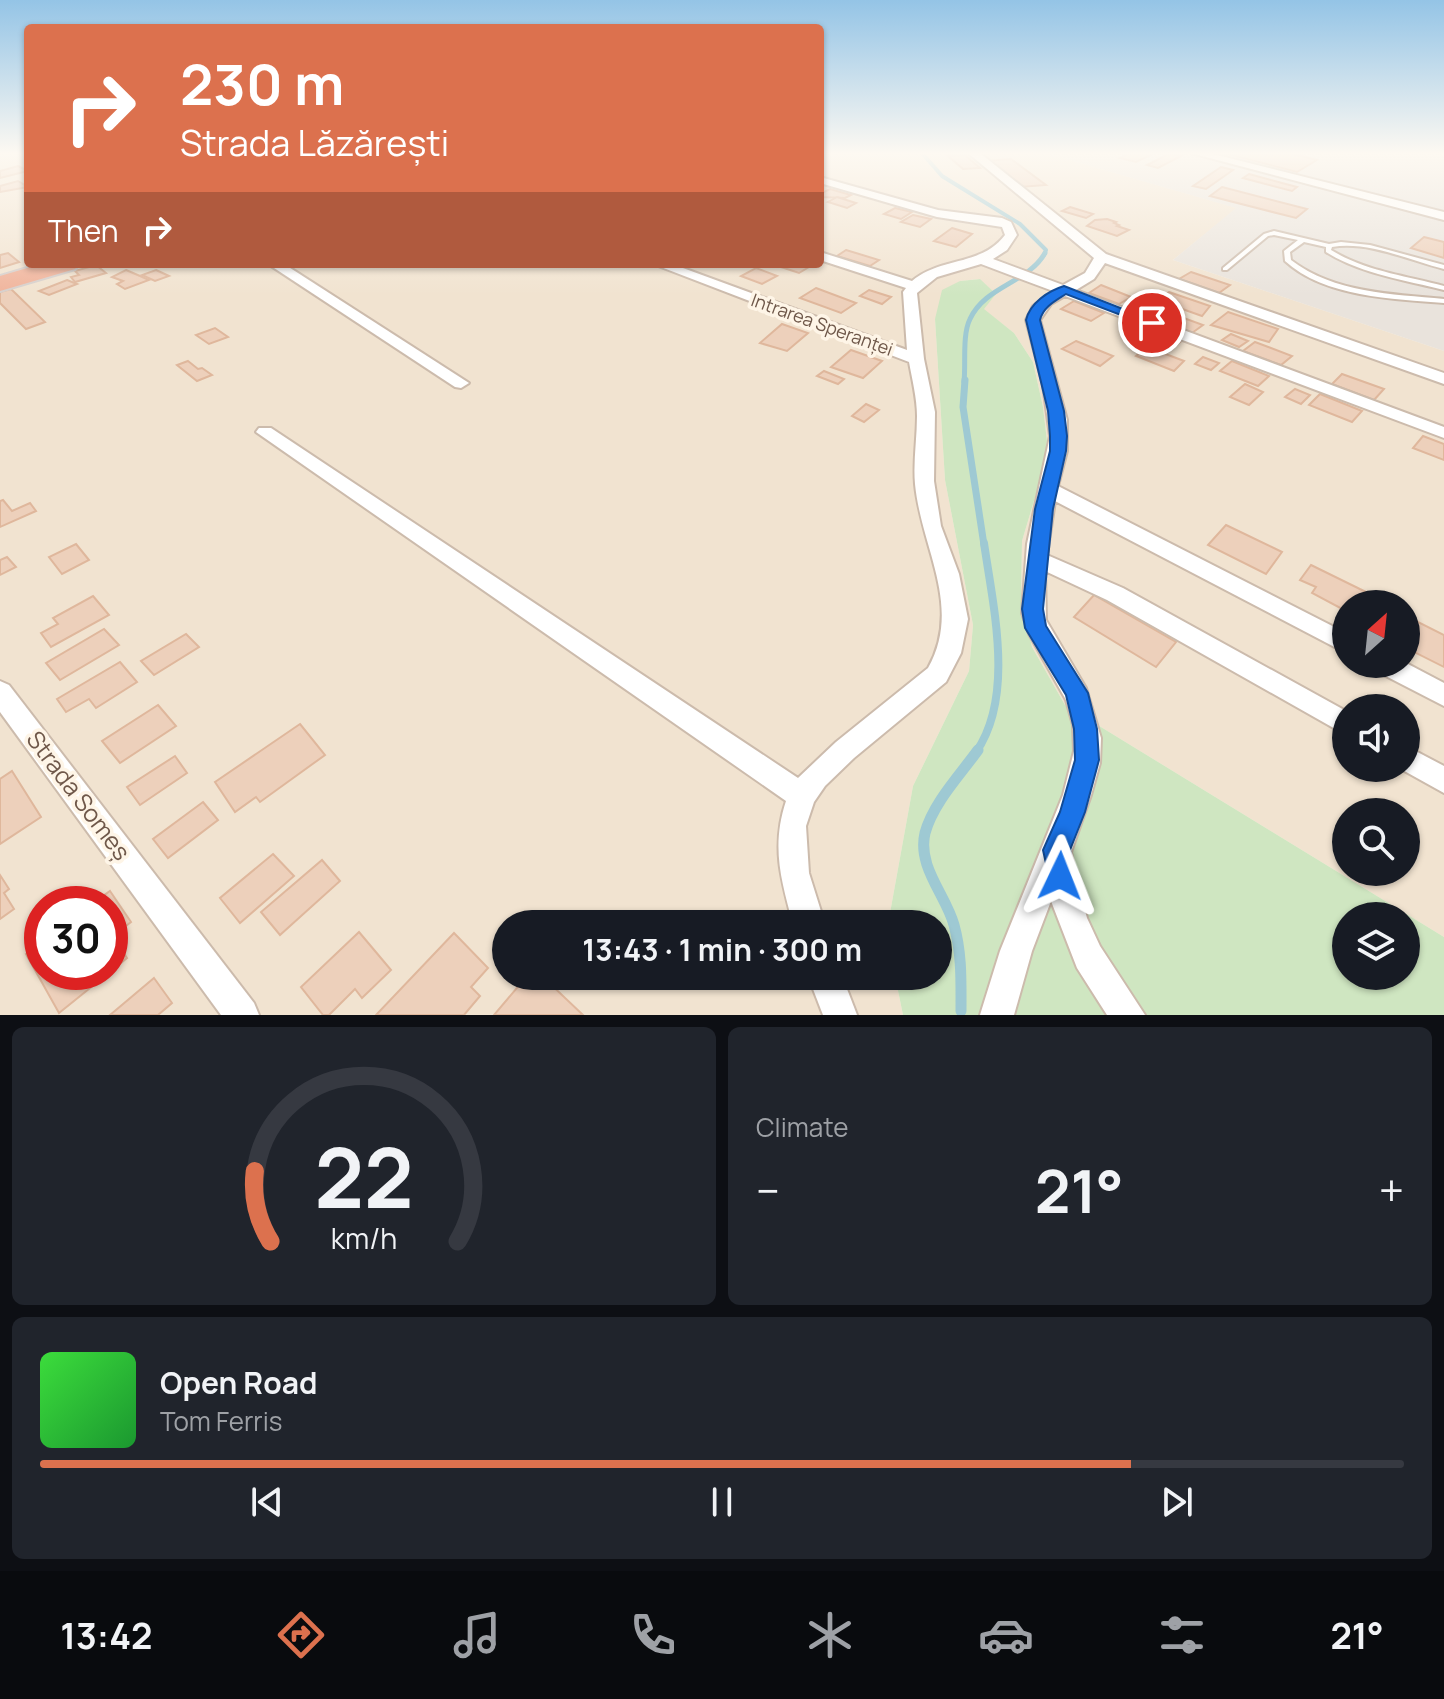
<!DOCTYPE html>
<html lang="en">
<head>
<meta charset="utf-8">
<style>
  :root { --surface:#171b24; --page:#20242c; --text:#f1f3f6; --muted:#9ea1a6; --line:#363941; --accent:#dc714e }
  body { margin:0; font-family:Manrope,sans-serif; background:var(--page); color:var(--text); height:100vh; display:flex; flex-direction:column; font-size:30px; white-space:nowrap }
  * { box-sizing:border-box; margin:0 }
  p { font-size:26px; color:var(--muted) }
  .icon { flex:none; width:44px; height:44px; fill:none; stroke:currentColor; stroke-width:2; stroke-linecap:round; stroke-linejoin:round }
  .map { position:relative; height:1015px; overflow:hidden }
  .details { display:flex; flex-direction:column; gap:12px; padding:12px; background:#0d0f14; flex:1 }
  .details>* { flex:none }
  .banner { position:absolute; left:24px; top:24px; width:800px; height:244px; border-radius:8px; box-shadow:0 2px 6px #0004; background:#dc714e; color:#fff; overflow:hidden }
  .needle { width:52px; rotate:27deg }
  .tools { position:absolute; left:1332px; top:590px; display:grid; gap:16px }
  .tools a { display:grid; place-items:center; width:88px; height:88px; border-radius:50%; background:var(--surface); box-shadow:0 2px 6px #0004; font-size:40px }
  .speed { position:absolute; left:24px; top:886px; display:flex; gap:16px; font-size:40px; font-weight:700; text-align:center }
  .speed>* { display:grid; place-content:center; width:104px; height:104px; border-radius:50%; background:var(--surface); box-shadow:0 2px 6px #0004; line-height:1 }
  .speed .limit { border:12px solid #d22; background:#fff; color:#111 }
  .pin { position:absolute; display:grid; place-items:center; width:68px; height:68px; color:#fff; margin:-34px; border:4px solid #fff; border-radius:50%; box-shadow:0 2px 8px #0007 }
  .me { position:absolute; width:88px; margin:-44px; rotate:2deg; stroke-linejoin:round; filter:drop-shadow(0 0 6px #0008) }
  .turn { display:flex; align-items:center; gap:28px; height:168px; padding:0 24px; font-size:36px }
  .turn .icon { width:104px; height:104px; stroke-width:2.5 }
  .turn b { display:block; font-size:56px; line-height:68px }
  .then { display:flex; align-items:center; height:76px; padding:0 24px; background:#0003; gap:16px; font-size:30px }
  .big { font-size:60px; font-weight:700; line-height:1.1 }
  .details .tile { flex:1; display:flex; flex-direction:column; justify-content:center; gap:12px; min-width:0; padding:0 28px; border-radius:12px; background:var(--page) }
  .details .dial { align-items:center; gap:0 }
  .dial svg { height:208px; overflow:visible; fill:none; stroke:var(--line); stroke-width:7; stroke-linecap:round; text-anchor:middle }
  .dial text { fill:var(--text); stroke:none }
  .song { display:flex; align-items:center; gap:24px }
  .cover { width:96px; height:96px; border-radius:12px; background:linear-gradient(135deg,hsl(120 70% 55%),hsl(130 70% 35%)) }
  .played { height:8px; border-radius:4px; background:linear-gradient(90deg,var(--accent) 80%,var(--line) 80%) }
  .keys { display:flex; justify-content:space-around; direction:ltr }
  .heat { display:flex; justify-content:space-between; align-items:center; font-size:44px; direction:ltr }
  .details .tiles { flex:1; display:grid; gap:12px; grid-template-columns:1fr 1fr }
  .tile:last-child { grid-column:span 2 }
  .trip { position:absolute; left:492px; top:910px; width:460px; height:80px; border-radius:40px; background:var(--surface); box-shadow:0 2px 6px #0004; font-weight:700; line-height:80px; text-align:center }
  .dock { display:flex; height:128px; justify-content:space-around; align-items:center; background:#090b0e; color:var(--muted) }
  .dock .icon { width:56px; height:56px }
  .dock .selected { color:var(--accent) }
  .dock b { font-size:36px; color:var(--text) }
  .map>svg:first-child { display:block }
  .residential { fill:#f1e3d0; fill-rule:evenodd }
  .industrial { fill:#e9e3dc }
  .green { fill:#cfe6c1; fill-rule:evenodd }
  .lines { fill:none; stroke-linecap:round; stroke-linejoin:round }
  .stream-far4 { stroke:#9ec9d3; stroke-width:4 }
  .stream-far3 { stroke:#9ec9d3; stroke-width:5 }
  .stream-far2 { stroke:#9ec9d3; stroke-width:7 }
  .stream-far1 { stroke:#9ec9d3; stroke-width:8 }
  .stream { stroke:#9ec9d3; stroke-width:11 }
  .building { fill:#edd0bb; stroke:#dfb79c; stroke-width:2 }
  .lane-casing { stroke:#ccbbac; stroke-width:4 }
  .street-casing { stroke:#ccbbac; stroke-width:4 }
  .highway-casing { stroke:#d7d0cc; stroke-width:4 }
  .lane { fill:#fff; fill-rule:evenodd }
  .street { fill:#fff; fill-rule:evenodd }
  .highway { fill:#f0b49c; fill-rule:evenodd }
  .route { fill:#1a73e8; stroke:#114b97; stroke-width:2 }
  .labels { text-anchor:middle; stroke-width:7; stroke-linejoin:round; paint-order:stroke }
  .far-street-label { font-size:18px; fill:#6f584a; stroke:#fef5e7 }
  .near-street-label { font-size:24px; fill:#6f584a; stroke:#fef5e7 }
</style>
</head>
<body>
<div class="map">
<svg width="1444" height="1015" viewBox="0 0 1444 1015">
  <rect width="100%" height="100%" fill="#faf1e1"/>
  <path class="residential" d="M0 153H28V264H820V153H1045L1237 208 1173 260 1444 351V937L1065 705 1032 647 1021 599 1022 541 1042 474 1047 441 1043 407 1033 362 1014 333 983 309 996 294 979 279 960 281 935 319 945 480 973 625 969 671 913 786 888 924H506V976H895L903 1015H0ZM1346 604H1406V664H1346ZM1346 708H1406V768H1346ZM1346 812H1406V872H1346ZM42 904H110V972H42Z"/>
  <polygon class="industrial" points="1045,153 1444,153 1444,351 1173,260 1236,208"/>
  <path class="green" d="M980 279 996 294 984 309 1014 333 1033 362 1043 407 1047 441 1042 474 1022 541 1021 599 1032 647 1065 705 1444 937V1015H903L895 976H938V924H888L913 786 969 671 973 625 945 480 935 319 942 290 960 281ZM1346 916H1406V976H1346Z"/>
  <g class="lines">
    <polyline class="stream-far4" points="922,153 942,176 1020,224 1046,250 1044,255"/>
    <path class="stream-far3" d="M964 382C966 364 962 335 970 319 985 286 1028 283 1045 253"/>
    <polyline class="stream-far2" points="965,380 963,407 984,545"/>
    <path class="stream-far1" d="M976 752C1015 696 993 606 984 543"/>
    <path class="stream" d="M961 1011C961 981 962 954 954 925 946 895 917 867 925 833 933 803 960 775 978 750"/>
  </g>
  <g class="building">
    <polygon points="1130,153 1150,153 1153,154 1136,162 1120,158"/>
    <polygon points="1170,153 1181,156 1158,168 1147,165"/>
    <polygon points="1289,153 1317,160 1297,172 1228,154"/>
    <polygon points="965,155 980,168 963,169 948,156"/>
    <polygon points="1011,159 1046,185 1019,187 985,161"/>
    <polygon points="18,166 28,171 0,178 0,171"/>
    <polygon points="1221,167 1233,170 1206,189 1193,186"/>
    <polygon points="1249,174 1297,187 1292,191 1243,178"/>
    <polygon points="18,181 28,187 0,192 0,186"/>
    <polygon points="1222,187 1307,209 1296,218 1210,196"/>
    <polygon points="830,189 851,195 845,198 820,197 820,194"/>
    <polygon points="837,197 856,203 847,208 828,202"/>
    <polygon points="1070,207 1093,214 1086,218 1062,211"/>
    <polygon points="895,208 912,212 901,219 884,214"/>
    <polygon points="913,215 931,219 920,227 901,222"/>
    <polygon points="1107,219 1116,222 1114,223 1119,225 1117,226 1129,230 1117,236 1087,226 1095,220"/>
    <polygon points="952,228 972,234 956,247 934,241"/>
    <polygon points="1424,237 1444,242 1444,258 1411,248"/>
    <polygon points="846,250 879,260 870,266 837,256"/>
    <polygon points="8,253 19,262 0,268 0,255"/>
    <polygon points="787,264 814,264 799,273 781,267"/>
    <polygon points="96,265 106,273 75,282 71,277 79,275 75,271"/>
    <polygon points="756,268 777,276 762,284 741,276"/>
    <polygon points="126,270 140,276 149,280 125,289 117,284 123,281 112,277"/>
    <polygon points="156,270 169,276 155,281 142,275"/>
    <polygon points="1191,272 1230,285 1219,293 1179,279"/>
    <polygon points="67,280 77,284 49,295 39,291"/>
    <polygon points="1101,285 1131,297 1119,304 1089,293"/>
    <polygon points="816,288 856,303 841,313 800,298"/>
    <polygon points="11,289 45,322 26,329 0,303 0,292"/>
    <polygon points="869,290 891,297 882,304 860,296"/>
    <polygon points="1169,292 1210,306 1202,316 1157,300"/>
    <polygon points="1074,301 1104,313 1091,321 1061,309"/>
    <polygon points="1228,312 1278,329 1269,342 1211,325"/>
    <polygon points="1170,313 1203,325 1192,333 1158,321"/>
    <polygon points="782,324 808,333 787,351 760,343"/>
    <polygon points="215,328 228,337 209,344 196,335"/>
    <polygon points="1147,329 1180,342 1168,351 1134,337"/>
    <polygon points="1231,334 1248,341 1239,347 1222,340"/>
    <polygon points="1076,341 1113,356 1100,366 1062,349"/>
    <polygon points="1255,342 1292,356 1281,365 1243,351"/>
    <polygon points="1147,347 1184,361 1174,371 1136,356"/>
    <polygon points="851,350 882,361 863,378 831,367"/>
    <polygon points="1203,357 1219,363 1211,370 1195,364"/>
    <polygon points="188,361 198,369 202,368 212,375 197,381 177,365"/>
    <polygon points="1232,361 1269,376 1258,386 1220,371"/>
    <polygon points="824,371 844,379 838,384 817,376"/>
    <polygon points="1342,374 1384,389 1374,400 1332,384"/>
    <polygon points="1245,384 1263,392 1249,405 1230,397"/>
    <polygon points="1295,389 1310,395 1301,404 1285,397"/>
    <polygon points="1320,394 1362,411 1352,422 1309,405"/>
    <polygon points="866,404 879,410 864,422 852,416"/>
    <polygon points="1423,436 1444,444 1444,460 1413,448"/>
    <polygon points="3,500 12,511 30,503 36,511 0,527 0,501"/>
    <polygon points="1226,525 1282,552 1266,574 1208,545"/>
    <polygon points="76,544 89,560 62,574 49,557"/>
    <polygon points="7,557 16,567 0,575 0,560"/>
    <polygon points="1311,565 1368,593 1361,604 1346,604 1346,611 1312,593 1316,587 1300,580"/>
    <polygon points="1094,595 1176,642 1156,667 1074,617"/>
    <polygon points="93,596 109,615 51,647 41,633 58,624 53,618"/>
    <polygon points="1406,616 1444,635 1444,667 1406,648"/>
    <polygon points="104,629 119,645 60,680 46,663"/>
    <polygon points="186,634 199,647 154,675 141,661"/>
    <polygon points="120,662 137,682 96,708 89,699 66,712 57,699"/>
    <polygon points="158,705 176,726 120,763 102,741"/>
    <polygon points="300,724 325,755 260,802 256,797 235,812 215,782"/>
    <polygon points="175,756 187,773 140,805 127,787"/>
    <polygon points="12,771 41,817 0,844 0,779"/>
    <polygon points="203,802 218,820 168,858 153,839"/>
    <polygon points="273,854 294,876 240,923 220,898"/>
    <polygon points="322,860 340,881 280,935 261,912"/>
    <polygon points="0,875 9,889 4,893 14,909 0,919"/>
    <polygon points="110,891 131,922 113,936 127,958 110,972 110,904 92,904"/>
    <polygon points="359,932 391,970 362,998 355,989 329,1015 323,1015 301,987"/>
    <polygon points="454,933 488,968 471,987 480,996 464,1015 376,1015"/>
    <polygon points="42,942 42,972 110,972 59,1013 26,954"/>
    <polygon points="527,976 542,976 583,1015 494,1015"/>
    <polygon points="154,978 172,1003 158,1015 110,1015"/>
  </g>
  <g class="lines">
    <defs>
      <path id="lane" d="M1274 231 1329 244 1341 242 1370 245 1444 265V269C1408 260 1369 241 1332 247L1331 250C1365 271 1407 276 1444 286V290C1405 280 1361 274 1326 252V247L1304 242 1290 252 1291 260C1334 293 1392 294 1444 299V303C1393 299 1324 297 1285 261L1284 251 1298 240 1274 235 1268 236 1227 270H1223V268L1264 234Z"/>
      <g id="street">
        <path d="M968 153H980L1106 254 1444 373V384L1105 263 1094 279 1076 290 1444 427V438L1065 296 1051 304 1040 320 1067 420V451L1058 486 1346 633V653L1055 501 1047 555 1123 588 1346 711V735L1107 600 1045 571 1046 620 1086 688 1101 738 1100 763 1091 795 1071 852 1075 874 1087 918 1100 946 1145 1015H1107L1077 968 1051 901 1032 951 1014 1015H980L1000 951 1063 795 1074 751 1073 725 1066 700 1029 634 1022 613 1027 544 1050 436 1043 385 1026 320 1033 306 1053 291 981 264 937 277 917 293 924 359 935 412 934 481 941 526 959 574 968 619 961 653 946 682 854 758 825 786 814 802 806 826 809 873 825 924H793C781 880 771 846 786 801L256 432 259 428H271L798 778 836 742 928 668C963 606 921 548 915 484 913 462 917 439 917 416 917 398 912 379 909 362L653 264H672L907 350 903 292 906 288 820 260V252L912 281C940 257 982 266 1005 235L1002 227 937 217 820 183V177L938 210 1002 218 1011 222 1017 235 1007 250 993 259 1063 285 1085 273 1094 258Z"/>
        <polygon points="1191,153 1209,153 1444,212 1444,220"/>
        <polygon points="268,264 284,264 469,383 461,388 455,387"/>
        <polygon points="1406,663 1444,683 1444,706 1376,671 1373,664"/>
        <polygon points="0,681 9,685 254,1003 259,1015 221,1015 0,712"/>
        <polygon points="1406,746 1444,766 1444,793 1399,768 1406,768"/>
        <polygon points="808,976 842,976 857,1015 823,1015"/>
      </g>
      <polygon id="highway" points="41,264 79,264 75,269 0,291 0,276"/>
    </defs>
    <use href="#lane" class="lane-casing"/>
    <use href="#street" class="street-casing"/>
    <use href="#highway" class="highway-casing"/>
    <use href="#lane" class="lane"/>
    <use href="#street" class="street"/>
    <use href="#highway" class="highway"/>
  </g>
  <linearGradient id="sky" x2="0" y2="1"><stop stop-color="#94c4e6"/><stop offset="0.52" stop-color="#fdf9f2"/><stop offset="1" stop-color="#fdf9f2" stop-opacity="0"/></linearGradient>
  <rect width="1444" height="295" fill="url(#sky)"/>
  <path class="route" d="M1064 286 1159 323 1147 325 1066 294C1055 301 1043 307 1040 320L1064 411 1067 436 1066 451 1053 509 1043 609 1046 626 1088 693 1097 729 1099 760 1085 812 1070 850 1074 876 1070 886 1060 890 1051 886 1043 850 1060 812 1075 760 1074 729 1066 695 1025 628 1022 609 1035 509 1050 451V436L1048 411 1026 320C1030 303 1048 291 1064 286Z"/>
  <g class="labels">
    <g class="far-street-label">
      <text transform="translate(822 325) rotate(20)" y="6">Intrarea Speranței</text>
    </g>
    <g class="near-street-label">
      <text transform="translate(78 796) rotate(53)" y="8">Strada Someș</text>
    </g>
  </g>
</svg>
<div class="tools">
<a><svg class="needle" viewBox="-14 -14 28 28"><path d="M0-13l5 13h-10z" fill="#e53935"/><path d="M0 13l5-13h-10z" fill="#9ea1a6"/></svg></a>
<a><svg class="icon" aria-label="sound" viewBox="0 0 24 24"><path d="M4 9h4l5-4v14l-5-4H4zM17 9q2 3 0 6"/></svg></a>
<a><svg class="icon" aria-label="search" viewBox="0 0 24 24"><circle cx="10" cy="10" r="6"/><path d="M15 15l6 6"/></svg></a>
<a><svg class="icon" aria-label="layers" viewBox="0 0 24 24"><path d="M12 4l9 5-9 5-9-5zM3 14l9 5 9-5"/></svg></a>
</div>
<div class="speed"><div class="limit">30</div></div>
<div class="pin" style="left:1152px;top:323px;background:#d93025"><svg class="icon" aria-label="arrive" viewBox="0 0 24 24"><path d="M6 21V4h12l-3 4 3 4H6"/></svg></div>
<svg class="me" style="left:1060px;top:876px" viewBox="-20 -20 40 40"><path d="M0-17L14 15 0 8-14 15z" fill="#1a73e8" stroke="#fff" stroke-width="4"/></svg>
<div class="trip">13:43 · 1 min · 300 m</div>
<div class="banner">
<div class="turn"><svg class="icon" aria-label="right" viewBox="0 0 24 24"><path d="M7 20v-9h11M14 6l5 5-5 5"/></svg><div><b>230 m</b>Strada Lăzărești</div></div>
<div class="then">Then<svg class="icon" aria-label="right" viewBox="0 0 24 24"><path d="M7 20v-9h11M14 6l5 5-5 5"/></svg></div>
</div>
</div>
<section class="details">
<div class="tiles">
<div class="tile dial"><svg viewBox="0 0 100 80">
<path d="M14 69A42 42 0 1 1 86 69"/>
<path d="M14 69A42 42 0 0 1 8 42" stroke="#dc714e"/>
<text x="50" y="56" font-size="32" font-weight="700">22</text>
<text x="50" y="72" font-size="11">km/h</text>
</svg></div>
<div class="tile"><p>Climate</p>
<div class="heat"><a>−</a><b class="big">21°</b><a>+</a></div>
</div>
<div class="tile">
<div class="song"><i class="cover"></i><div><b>Open Road</b><p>Tom Ferris</p></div></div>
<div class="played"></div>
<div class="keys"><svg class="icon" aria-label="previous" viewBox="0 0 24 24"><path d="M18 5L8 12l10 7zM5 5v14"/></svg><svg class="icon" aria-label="pause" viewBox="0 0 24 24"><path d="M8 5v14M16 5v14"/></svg><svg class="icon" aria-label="next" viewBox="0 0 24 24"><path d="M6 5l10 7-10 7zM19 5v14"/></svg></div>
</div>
</div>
</section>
<nav class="dock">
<b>13:42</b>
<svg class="icon selected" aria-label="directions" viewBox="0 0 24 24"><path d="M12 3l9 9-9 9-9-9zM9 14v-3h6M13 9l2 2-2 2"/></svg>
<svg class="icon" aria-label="music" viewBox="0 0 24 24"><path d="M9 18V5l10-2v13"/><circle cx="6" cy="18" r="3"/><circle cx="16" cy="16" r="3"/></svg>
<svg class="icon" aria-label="phone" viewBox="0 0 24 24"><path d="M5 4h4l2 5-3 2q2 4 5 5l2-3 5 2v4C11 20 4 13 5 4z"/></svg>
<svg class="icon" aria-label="climate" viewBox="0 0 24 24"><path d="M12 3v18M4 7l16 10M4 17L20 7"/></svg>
<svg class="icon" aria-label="car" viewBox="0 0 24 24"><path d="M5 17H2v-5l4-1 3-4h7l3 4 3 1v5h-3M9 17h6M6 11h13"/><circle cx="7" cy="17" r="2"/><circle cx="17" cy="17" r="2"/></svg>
<svg class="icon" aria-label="filters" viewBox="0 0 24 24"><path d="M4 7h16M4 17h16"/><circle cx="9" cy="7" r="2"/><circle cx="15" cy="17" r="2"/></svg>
<b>21°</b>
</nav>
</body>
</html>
